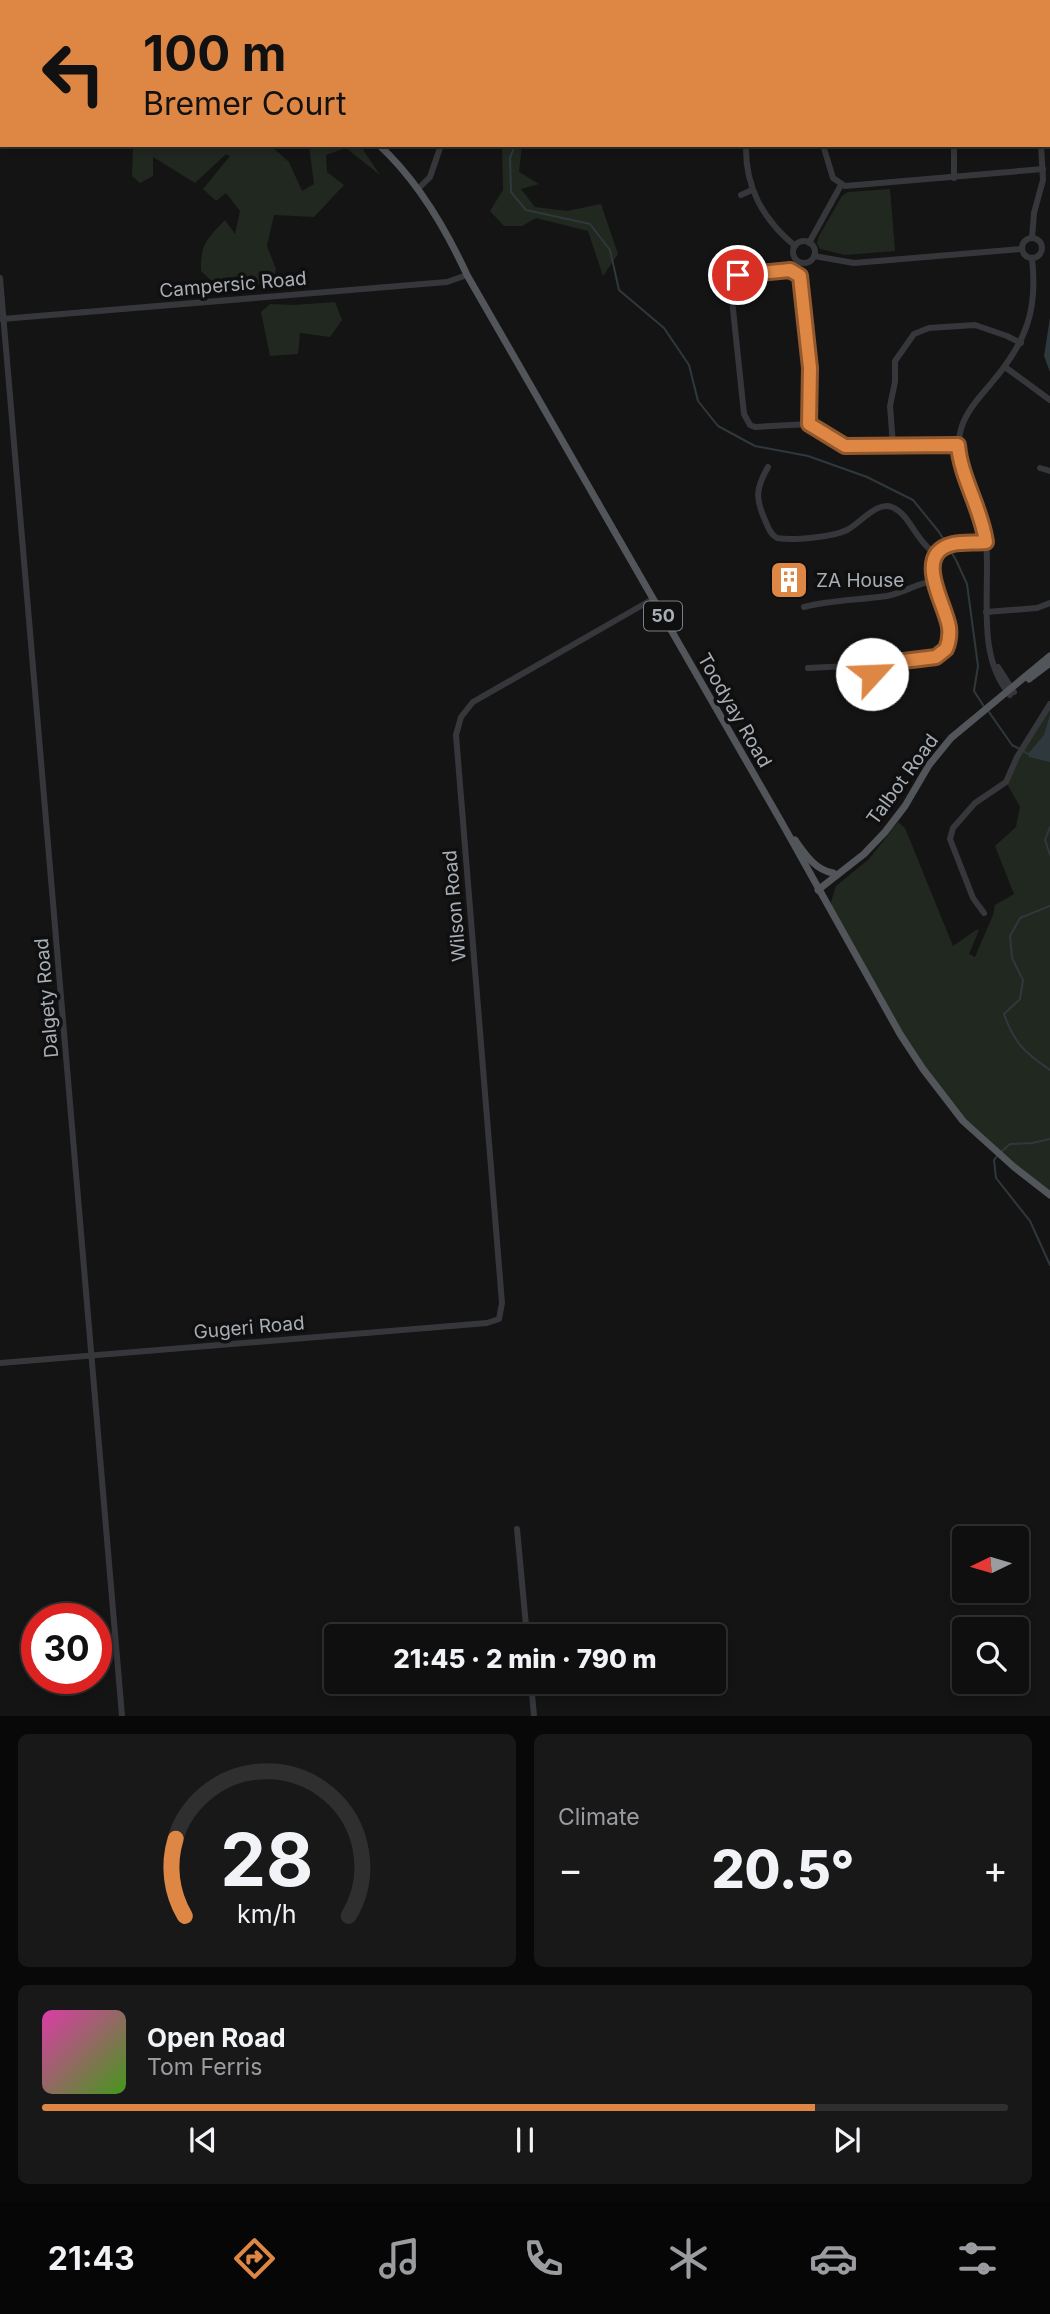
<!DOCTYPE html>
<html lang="en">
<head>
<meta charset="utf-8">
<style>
  :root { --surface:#0f0f10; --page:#181819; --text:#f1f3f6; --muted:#9b9c9f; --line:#2f2f30; --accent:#de8744 }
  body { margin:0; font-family:Inter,sans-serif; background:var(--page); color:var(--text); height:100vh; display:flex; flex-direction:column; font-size:26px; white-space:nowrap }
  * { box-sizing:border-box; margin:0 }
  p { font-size:23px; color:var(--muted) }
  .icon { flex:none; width:38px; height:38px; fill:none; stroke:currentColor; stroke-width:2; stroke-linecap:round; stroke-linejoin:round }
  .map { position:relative; height:1716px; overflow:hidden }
  .sheet { display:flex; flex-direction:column; gap:18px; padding:18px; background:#080809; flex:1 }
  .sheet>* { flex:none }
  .hud { position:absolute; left:0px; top:0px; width:1050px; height:147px; box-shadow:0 4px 10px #0003,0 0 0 2px var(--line); background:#de8744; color:#111; overflow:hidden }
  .needle { width:46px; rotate:265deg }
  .buttons { position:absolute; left:952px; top:1526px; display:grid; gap:14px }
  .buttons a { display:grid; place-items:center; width:77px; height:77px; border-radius:7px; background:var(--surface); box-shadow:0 4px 10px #0003,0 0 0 2px var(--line); font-size:35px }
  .speed { position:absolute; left:21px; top:1603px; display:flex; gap:14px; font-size:35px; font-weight:700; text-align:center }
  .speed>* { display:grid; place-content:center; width:91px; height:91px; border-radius:50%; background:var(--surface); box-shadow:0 4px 10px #0003,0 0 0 2px var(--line); line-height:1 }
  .speed .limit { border:10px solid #d22; background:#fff; color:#111 }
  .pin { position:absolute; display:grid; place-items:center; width:60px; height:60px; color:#fff; margin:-30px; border:4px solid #fff; border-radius:50%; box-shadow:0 2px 7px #0007 }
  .me { position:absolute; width:77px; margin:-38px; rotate:65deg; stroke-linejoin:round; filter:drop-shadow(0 0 5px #0008) }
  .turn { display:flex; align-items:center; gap:24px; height:147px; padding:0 28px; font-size:32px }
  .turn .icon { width:91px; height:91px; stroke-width:2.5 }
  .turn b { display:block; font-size:49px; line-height:60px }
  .big { font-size:52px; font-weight:800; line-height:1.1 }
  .sheet .card { flex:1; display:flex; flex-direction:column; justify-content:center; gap:10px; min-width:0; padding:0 24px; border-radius:10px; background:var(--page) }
  .sheet .dial { align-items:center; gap:0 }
  .dial svg { height:182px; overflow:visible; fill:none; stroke:var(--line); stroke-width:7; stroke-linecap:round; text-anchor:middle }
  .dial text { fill:var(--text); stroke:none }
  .song { display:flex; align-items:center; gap:21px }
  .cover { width:84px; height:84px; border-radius:10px; background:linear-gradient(135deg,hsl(320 70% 55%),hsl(100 70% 35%)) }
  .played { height:7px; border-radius:4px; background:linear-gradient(90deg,var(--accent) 80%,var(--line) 80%) }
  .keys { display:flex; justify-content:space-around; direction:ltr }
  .heat { display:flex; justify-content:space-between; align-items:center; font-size:38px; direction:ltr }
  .sheet .tiles { flex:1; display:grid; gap:18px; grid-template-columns:1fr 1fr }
  .card:last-child { grid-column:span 2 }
  .trip { position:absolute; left:324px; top:1624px; width:402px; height:70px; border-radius:7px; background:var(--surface); box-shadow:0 4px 10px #0003,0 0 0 2px var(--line); font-weight:800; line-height:70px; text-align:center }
  .dock { display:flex; height:112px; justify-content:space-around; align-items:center; background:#060606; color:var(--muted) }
  .dock .icon { width:49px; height:49px }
  .dock .selected { color:var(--accent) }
  .dock b { font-size:32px; color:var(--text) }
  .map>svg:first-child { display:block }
  .green { fill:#212820 }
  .water { fill:#2f393d }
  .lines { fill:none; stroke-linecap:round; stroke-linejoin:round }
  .stream { stroke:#2f393d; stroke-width:2 }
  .minor { stroke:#35373a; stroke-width:6 }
  .major { stroke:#525559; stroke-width:7 }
  .route-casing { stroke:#90582c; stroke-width:18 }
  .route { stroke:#de8744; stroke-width:12 }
  .labels { text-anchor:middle; stroke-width:7; stroke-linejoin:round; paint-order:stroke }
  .shield { fill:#0f0f10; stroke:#797e83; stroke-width:2 }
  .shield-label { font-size:18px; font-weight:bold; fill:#a7aeb4 }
  .street-label { font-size:19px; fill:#a7aeb4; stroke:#0f0f10 }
  .poi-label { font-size:19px; fill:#a7aeb4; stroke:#0f0f10; text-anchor:start }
</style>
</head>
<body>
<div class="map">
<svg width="1050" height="1716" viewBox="0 0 1050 1716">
  <rect width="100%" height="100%" fill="#141415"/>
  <g class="green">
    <path d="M165 145H270L289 162 302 191 314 184 309 145H356L362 148 380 175 346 148 326 155 327 172 344 185 314 217 274 215 267 246 276 269 273 281 263 284 216 285 201 271C200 244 207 239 225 220L235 234 240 211 226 193 216 201 203 189 230 156 226 154 195 183 153 157V176L140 183 132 176 133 148Z"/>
    <polygon points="502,145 522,145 519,172 539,184 521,189 535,207 567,211 601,204 618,254 603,276 588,231 536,218 522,226 504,226 490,211 503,190"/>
    <polygon points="890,189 895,251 845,255 820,249 817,243 819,236 842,196 848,192"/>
    <polygon points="335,302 342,320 330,337 300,333 298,354 270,356 261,312 270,304 293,305"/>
    <polygon points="1050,704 1050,1194 963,1121 923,1069 835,919 831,902 836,886 869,859 898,822 905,828 953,946 976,930 979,930 969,954 975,957 993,915 995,905 1014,894 995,846 1016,827 1020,807 1006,782"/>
  </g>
  <g class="water">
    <polygon points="1050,318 1050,372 1044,356"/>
    <polygon points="1050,715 1050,762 1029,757 1028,754 1044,735"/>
  </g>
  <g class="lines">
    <g class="stream">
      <polyline points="381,0 385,2"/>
      <polyline points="515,145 510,158 511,192 526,210 590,224 610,250 619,290 664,328 689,365 698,401 718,426 755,446 808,456 867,477 913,500 939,532 956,560 967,584 978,666 974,691 985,708"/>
      <polyline points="989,712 1012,745 1018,748"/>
      <polyline points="1023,751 1028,754"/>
      <polyline points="1050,827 1045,840 1050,855"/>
      <path d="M1050 906 1020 918 1010 936 1012 958 1023 980 1020 999 1004 1014C1014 1043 1025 1053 1050 1070"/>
      <polyline points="1002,1151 1010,1144 1032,1143 1050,1139"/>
      <polyline points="998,1155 994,1160 996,1178 1030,1221 1050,1265"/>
    </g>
    <g class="minor">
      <polyline points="288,0 290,2"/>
      <polyline points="983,0 983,2"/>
      <polyline points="474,2 474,0"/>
      <polyline points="757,2 757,0"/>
      <polyline points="831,2 831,0"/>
      <polyline points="1050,18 1050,25"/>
      <polyline points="1048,53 1050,48"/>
      <path d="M746 145C745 188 763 219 795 246"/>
      <polyline points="823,145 833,178 845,186 1043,169"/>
      <polyline points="954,145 954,178"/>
      <polyline points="419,188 430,177 441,145"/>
      <polyline points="741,195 752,190"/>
      <circle cx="1032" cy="248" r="10"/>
      <polyline points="1032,238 1034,213 1043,180 1041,145"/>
      <circle cx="804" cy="252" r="11"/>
      <polyline points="809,243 841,185"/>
      <polyline points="814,256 854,263 1021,249"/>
      <polyline points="0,278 122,1716"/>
      <polyline points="2,319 447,282 467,275"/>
      <polyline points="1005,367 1050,400"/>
      <polyline points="809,424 810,368 800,276 790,270 738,275 734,278 731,290 744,414 750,425 755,427 809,424 845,446 958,445"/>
      <polyline points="893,445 890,406 895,382 895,361 914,334 929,328 975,325 1007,336 1021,343"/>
      <path d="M768 467C756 488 755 498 765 520 768 527 770 534 777 538 792 541 833 537 847 530 861 523 878 499 894 508 911 516 917 545 939 555"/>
      <polyline points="1040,468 1050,471"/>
      <polyline points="935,579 942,552"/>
      <path d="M804 607C831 600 859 600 887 596 904 593 917 583 934 581"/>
      <polyline points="986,612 1037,608 1050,603"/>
      <polyline points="871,665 874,690 879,702"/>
      <polyline points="998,667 1014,692"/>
      <path d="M808 668 889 664 941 655C971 625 899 556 953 544 964 542 976 542 986 542"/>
      <path d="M1010 695C969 647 998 570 981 515 972 485 952 461 961 429 967 409 981 396 993 381 1026 342 1038 310 1032 259"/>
      <polyline points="984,913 973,898 950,839 953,828 975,803 1006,782 1017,757 1050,704"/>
      <polyline points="0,1363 487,1323 499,1319 502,1303 456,735 461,717 473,702 653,599"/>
      <polyline points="517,1529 527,1636"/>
      <polyline points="531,1682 534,1716"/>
    </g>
    <g class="major">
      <polyline points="0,4 2,4"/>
      <path d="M379 145C418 181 445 227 467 275L782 823 900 1034 923 1069 963 1121 1014 1167 1050 1195"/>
      <polyline points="1029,679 1050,663"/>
      <path d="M795 840C805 854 815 870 833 873"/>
      <polyline points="818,890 864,854 885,832 905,806 929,765 951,738 1050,656"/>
    </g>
  </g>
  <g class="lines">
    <defs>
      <path id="route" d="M738 275 790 270 800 276 810 368 809 424 845 446 958 445C961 479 981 507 986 542 975 543 963 542 953 544 912 554 945 603 949 627 950 635 949 642 946 649L936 657 871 665 872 674"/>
    </defs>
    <use href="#route" class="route-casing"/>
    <use href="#route" class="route"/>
  </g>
  <defs>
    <symbol id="building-square" viewBox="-11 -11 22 22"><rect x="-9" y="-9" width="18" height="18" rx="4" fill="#de8744" stroke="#0f0f10"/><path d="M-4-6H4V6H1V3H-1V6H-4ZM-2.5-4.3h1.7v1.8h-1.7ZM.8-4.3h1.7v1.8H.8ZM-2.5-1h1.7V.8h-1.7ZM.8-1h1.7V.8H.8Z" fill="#fff"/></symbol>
  </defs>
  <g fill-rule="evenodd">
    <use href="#building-square" x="767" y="558" width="44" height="44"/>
  </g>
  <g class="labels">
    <rect class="shield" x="644" y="601.5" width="38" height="29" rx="5"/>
    <g class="shield-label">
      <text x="663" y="622">50</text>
    </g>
    <g class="street-label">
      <text transform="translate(233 284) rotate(-5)" y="7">Campersic Road</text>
      <text transform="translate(735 710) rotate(60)" y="7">Toodyay Road</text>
      <text transform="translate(902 779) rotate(-54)" y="7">Talbot Road</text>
      <text transform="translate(454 906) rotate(-95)" y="7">Wilson Road</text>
      <text transform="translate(46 998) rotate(-95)" y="7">Dalgety Road</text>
      <text transform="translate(249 1327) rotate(-5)" y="7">Gugeri Road</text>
    </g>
    <g class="poi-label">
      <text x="816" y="587">ZA House</text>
    </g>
  </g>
</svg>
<div class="buttons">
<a><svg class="needle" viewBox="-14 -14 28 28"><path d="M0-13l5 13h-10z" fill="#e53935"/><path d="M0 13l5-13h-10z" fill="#9b9c9f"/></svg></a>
<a><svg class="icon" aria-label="search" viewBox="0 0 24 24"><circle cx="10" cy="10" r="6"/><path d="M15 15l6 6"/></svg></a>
</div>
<div class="speed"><div class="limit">30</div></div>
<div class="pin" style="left:738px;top:275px;background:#d93025"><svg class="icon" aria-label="arrive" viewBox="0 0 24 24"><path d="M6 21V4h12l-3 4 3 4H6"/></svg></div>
<svg class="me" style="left:872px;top:674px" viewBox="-20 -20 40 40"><circle r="19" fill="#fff"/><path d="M0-13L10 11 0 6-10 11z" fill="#de8744"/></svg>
<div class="trip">21:45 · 2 min · 790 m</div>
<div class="hud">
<div class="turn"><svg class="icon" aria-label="left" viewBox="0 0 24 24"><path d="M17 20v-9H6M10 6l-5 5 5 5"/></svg><div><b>100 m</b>Bremer Court</div></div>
</div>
</div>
<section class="sheet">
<div class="tiles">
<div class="card dial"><svg viewBox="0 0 100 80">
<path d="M14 69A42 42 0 1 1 86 69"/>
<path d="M14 69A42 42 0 0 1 10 35" stroke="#de8744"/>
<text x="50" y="56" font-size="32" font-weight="700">28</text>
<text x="50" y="72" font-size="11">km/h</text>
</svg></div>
<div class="card"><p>Climate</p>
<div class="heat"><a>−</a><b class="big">20.5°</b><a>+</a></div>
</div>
<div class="card">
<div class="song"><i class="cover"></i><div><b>Open Road</b><p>Tom Ferris</p></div></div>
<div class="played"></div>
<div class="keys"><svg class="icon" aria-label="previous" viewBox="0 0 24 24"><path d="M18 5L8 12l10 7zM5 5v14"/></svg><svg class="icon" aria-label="pause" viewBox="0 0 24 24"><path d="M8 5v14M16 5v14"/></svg><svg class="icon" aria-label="next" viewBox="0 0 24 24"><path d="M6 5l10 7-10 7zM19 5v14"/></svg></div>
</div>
</div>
</section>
<nav class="dock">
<b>21:43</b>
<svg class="icon selected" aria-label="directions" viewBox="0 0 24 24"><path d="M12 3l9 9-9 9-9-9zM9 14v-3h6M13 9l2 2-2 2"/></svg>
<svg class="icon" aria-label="music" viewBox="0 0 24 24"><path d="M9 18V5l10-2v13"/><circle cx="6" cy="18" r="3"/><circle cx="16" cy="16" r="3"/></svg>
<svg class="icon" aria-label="phone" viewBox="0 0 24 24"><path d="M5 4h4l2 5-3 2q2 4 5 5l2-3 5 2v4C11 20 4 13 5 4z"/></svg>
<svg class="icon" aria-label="climate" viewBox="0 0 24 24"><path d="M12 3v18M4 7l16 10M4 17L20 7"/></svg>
<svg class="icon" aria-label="car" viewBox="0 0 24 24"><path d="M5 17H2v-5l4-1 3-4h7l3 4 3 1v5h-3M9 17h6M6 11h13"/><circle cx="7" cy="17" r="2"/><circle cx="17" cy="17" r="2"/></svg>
<svg class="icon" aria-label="filters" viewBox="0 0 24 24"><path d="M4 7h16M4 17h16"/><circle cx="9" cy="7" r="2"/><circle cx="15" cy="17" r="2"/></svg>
</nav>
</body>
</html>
